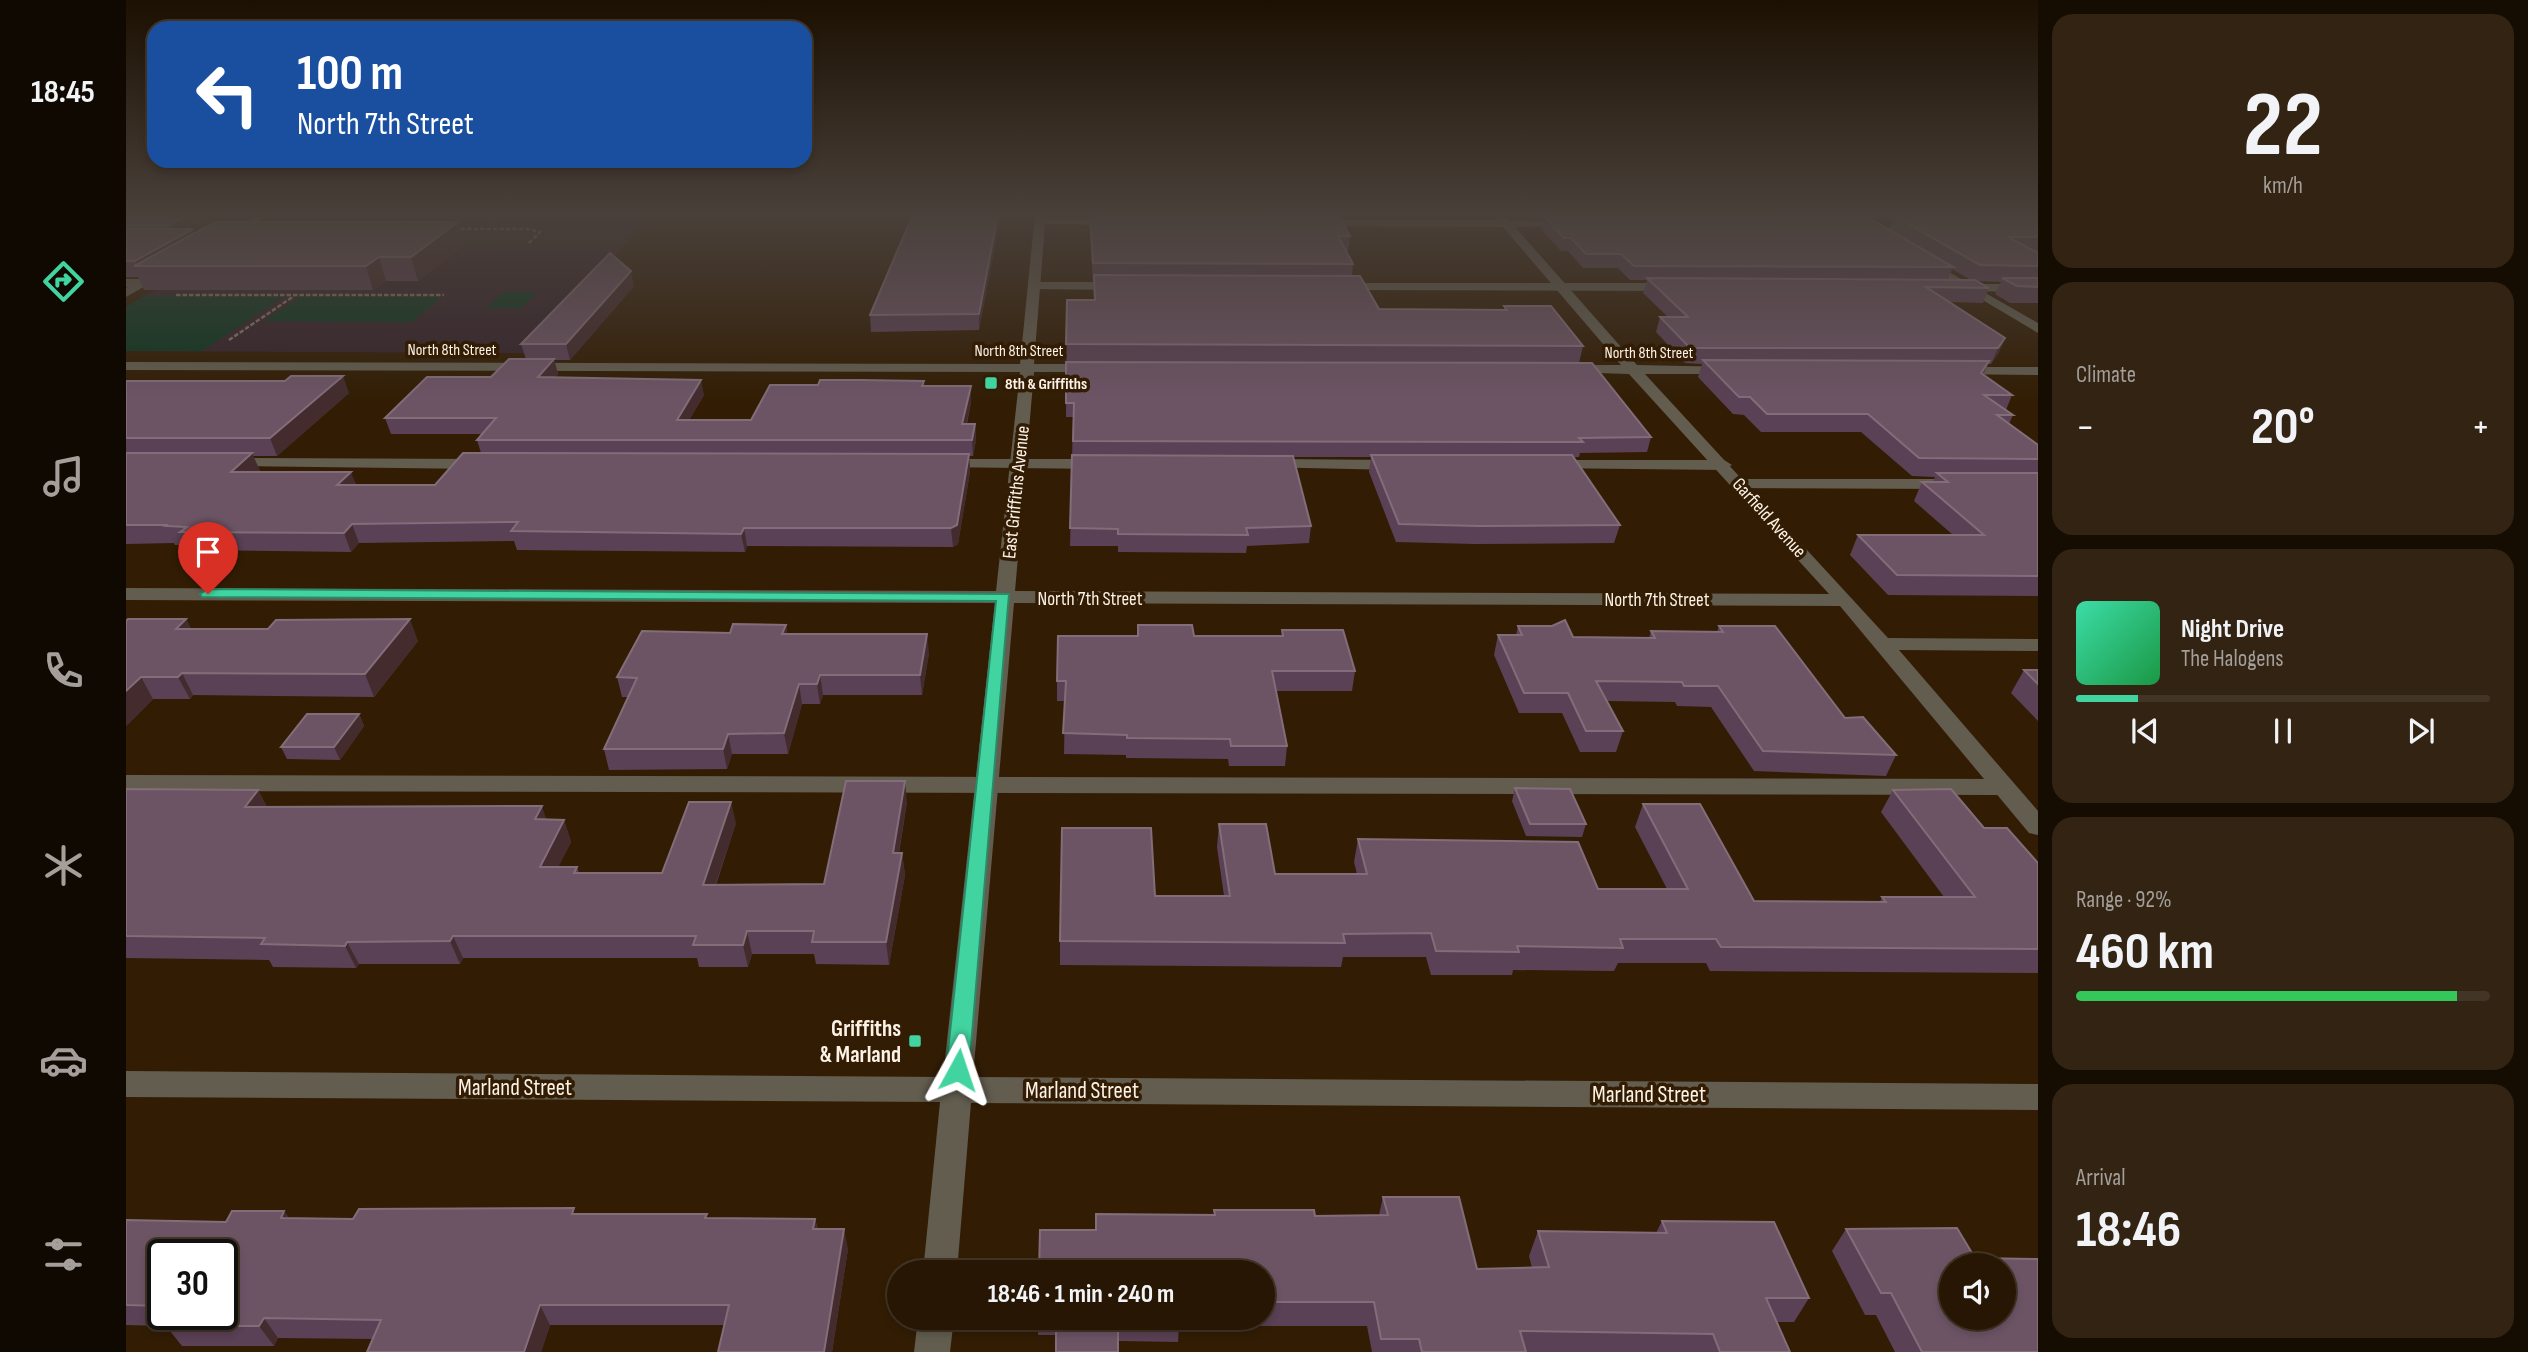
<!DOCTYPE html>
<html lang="en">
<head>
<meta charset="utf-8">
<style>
  :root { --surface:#261603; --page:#322312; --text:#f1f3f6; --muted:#a49f9a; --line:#423525; --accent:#42d4a0 }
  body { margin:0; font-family:"Sofia Sans Condensed",sans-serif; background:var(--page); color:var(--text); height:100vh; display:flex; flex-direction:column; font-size:26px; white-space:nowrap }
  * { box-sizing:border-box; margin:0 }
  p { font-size:23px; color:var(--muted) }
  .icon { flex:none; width:38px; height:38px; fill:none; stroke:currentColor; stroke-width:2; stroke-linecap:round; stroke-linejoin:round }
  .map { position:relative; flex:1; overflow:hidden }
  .details { display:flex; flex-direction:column; gap:14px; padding:14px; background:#150c02; width:490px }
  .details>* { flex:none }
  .banner { position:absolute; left:21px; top:21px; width:665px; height:147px; border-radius:21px; box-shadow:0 4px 10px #0003,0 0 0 2px var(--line); background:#1a4fa0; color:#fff; overflow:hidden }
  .fabs { position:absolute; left:1813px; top:1253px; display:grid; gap:14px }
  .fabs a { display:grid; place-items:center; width:77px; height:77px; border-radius:50%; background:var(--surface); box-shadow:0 4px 10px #0003,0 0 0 2px var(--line); font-size:35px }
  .speed { position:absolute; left:21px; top:1239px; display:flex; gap:14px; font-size:35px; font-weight:700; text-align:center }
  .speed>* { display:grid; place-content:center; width:91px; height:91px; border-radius:50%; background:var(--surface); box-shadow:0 4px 10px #0003,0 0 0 2px var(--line); line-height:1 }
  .speed .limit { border:4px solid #111; border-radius:10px; background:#fff; color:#111 }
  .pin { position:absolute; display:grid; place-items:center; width:60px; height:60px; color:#fff; margin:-72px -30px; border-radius:50% 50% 50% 0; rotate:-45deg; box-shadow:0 0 7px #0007 }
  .pin .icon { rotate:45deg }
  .me { position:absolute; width:77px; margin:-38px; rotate:5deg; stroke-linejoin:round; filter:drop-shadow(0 0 5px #0008) }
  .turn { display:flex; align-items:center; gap:24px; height:147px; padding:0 35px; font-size:32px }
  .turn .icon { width:91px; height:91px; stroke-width:2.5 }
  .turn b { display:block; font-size:49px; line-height:60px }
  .big { font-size:52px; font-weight:700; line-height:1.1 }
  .details .widget { flex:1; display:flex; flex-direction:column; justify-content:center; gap:10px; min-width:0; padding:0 24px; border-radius:21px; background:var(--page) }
  .details .dial { align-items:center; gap:0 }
  .dial b { font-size:91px; line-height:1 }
  .song { display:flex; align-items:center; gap:21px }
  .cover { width:84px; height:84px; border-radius:10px; background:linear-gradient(135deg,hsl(160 70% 55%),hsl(140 70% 35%)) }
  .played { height:7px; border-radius:4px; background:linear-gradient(90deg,var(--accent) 15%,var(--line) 15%) }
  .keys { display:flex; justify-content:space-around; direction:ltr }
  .heat { display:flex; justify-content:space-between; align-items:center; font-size:38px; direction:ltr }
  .charge { height:10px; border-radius:5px; background:linear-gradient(90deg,#34c759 92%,var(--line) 0) }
  .trip { position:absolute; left:761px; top:1260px; width:388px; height:70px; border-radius:35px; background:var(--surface); box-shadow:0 4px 10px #0003,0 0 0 2px var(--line); font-weight:700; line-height:70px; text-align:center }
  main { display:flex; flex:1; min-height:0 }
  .tab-bar { display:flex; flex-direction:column; width:126px; justify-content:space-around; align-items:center; background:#0f0901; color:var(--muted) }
  .tab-bar .icon { width:49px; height:49px }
  .tab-bar .selected { color:var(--accent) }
  .tab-bar b { font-size:32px; color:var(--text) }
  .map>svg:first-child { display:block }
  .education { fill:#35242c }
  .green { fill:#0e3723 }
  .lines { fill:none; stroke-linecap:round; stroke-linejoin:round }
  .path { stroke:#897965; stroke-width:2.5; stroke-dasharray:4.5 2; stroke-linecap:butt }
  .lane { fill:#625d4f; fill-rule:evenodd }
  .street { fill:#625d4f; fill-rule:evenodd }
  .wall { fill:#5a4155; fill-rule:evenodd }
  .shaded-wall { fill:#432b2e }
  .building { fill:#6c5465; stroke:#826d79; stroke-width:2; fill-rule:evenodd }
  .route { fill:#42d4a0; stroke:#2b8a68; stroke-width:2 }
  .poi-dot { fill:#42d4a0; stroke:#321d04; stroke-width:2.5 }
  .labels { text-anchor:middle; stroke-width:7; stroke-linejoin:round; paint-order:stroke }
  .far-street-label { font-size:16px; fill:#fdf2e6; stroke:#321d04 }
  .far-poi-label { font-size:16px; font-weight:bold; fill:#fdf2e6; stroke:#321d04; text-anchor:start }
  .street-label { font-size:19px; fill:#fdf2e6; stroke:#321d04 }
  .near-poi-label { font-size:23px; font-weight:bold; fill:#fdf2e6; stroke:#321d04; text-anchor:end }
  .near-street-label { font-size:23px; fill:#fdf2e6; stroke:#321d04 }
</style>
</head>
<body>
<main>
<nav class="tab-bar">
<b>18:45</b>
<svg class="icon selected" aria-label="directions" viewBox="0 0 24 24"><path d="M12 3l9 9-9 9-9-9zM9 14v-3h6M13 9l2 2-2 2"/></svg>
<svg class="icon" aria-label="music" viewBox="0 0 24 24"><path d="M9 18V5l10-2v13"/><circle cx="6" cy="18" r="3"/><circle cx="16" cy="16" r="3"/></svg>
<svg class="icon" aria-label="phone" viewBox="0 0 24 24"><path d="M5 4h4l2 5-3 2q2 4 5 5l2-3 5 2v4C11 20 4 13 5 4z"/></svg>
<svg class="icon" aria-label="climate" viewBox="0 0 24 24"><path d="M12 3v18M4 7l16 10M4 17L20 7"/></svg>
<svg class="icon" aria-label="car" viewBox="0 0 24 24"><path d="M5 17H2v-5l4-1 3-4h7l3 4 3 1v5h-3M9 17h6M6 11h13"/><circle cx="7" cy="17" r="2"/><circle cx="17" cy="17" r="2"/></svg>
<svg class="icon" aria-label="filters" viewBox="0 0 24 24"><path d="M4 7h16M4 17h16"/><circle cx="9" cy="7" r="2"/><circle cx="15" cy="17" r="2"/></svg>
</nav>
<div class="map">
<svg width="1912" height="1352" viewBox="0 0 1912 1352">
  <rect width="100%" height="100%" fill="#321d04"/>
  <polygon class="education" points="160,214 528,214 398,353 0,351 0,307"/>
  <g class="green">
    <polygon points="377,292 411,292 395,308 360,308"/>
    <polygon points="18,296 157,297 76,351 0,351 0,307"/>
    <polygon points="174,297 316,297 286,322 138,321"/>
  </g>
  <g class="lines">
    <g class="path">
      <polyline points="278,218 284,214"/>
      <polyline points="363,219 370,214"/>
      <polyline points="328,229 402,229 414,232 402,244"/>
      <polyline points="50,295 318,295"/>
      <polyline points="103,340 168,296"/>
    </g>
    <g class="lane">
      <polygon points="0,279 18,279 24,283 18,287 0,287"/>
      <polygon points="902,282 995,282 1001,286 995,290 906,289 902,288"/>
      <polygon points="1209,283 1548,283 1554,287 1548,291 1213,290 1207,286"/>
      <polygon points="1836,284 1912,284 1912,292 1832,291 1832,285"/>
      <polygon points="104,458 355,459 363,464 355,469 98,466 96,463"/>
      <polygon points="818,459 974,459 982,464 974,469 812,467 812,461"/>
      <polygon points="1143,459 1272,460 1280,465 1272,470 1137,467 1135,464"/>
      <polygon points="1423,460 1598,460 1606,465 1598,470 1417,468 1415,465"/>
      <polygon points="1614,479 1822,479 1830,484 1822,489 1608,488 1608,480"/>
      <polygon points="0,775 1878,779 1886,782 1890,787 1886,792 1878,795 0,791"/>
    </g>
    <g class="street">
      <polygon points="133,214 145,214 106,237 96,235"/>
      <polygon points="909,214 919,214 919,218 993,219 998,222 993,225 919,224 908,364 968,364 975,368 968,372 908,372 889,591 1703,594 1503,374 1440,372 1438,369 1445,365 1495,365 1377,227 1190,226 1185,223 1190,220 1371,220 1369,217 1374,214 1383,221 1444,221 1449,224 1448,226 1389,227 1511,365 1607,367 1609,370 1602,374 1519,374 1762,638 1912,639 1912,651 1773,650 1912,811 1912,835 1903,833 1714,606 888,603 847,1077 1912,1084 1912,1110 845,1103 831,1272 797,1272 814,1102 0,1097 0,1071 817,1077 869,603 0,600 0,588 870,591 894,372 0,370 0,362 894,364"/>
      <polygon points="1800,259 1912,323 1912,333 1796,264 1794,262"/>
      <polygon points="37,267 47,270 0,297 0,288"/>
      <polygon points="1830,367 1912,367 1912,375 1825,374 1823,371"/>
      <polygon points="792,1318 828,1318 824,1352 788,1352"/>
    </g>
  </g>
  <g class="wall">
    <polygon points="0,214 96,214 67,229 69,233 332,222 338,245 292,281 260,281 247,290 18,290 12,277 0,277"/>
    <polygon points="778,214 875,214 853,330 745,332 744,315 786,215 779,215"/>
    <polygon points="963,214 1205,214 1224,236 1222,251 1220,251 1227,264 1226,276 1253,309 1378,310 1378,306 1457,346 1453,363 1525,437 1521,452 1454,453 1453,457 1447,457 1494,525 1488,543 1348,544 1270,542 1243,472 1245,457 1167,457 1185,526 1183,543 1121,546 1120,553 992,552 992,546 944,546 947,417 940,417 941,300 968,300"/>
    <path d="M1402 214H1912V253H1911H1912V303H1884L1869 294 1875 282 1852 281 1863 288 1857 303 1824 302 1879 338 1872 354 1865 364H1862L1858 374 1886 395 1880 410 1887 415 1883 424 1912 445V596L1762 595 1724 555 1732 535H1827L1788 501 1796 482H1807L1809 477 1786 476 1735 432H1635L1618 415 1607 414 1572 377 1576 364 1559 363 1530 332 1534 317H1542L1517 293 1521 280H1504L1492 268H1457L1442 251H1435L1416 230 1419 218H1405ZM1746 219 1767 220 1763 229ZM1826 269 1845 280H1822Z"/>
    <polygon points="508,286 444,360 428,360 432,374 429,378 578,395 563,420 625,420 692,385 798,381 798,386 845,402 841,424 849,424 850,440 847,456 843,456 844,472 832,544 827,547 621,546 619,552 391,550 388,541 233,543 225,552 63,550 61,545 49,545 48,543 0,544 0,381 223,393 151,456 127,456 134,471 133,472 230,485 309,485 355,453 351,440 355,434 265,434 259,418 365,377 400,359 395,344"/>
    <polygon points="60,619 65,629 292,641 248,697 67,695 64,699 27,699 0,726 0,621"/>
    <polygon points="660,625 661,634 803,653 796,695 697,695 694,704 676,704 662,754 606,754 601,769 483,770 478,749 502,697 496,697 491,677 604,633"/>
    <polygon points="1012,625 1068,636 1156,636 1156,630 1229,671 1226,691 1150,691 1161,746 1159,766 1103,766 1102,759 1000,758 1000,755 938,754 939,701 931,701 931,681 1011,636"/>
    <polygon points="1392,626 1447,637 1523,638 1525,631 1591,632 1593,626 1770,755 1760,776 1628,771 1585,707 1551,706 1549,702 1481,701 1497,731 1490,752 1454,752 1436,713 1393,713 1368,655 1372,635 1390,635"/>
    <polygon points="1898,670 1912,670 1912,721 1885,693"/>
    <polygon points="233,714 238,726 214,760 161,759 155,747"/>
    <polygon points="1389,788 1460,824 1456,837 1400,836 1386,801"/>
    <polygon points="0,789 132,790 141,807 438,820 445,842 432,867 451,867 453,873 536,873 610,823 590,885 698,884 781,802 773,853 776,853 779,875 763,965 690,964 688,954 626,954 622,967 573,967 571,958 337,958 334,964 233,964 230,968 147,967 143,960 0,958"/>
    <polygon points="1767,790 1858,828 1912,863 1912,973 1584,971 1580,963 1492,963 1488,971 1387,970 1386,975 1305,975 1300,957 1217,957 1215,967 934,965 934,941 1029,896 1098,896 1091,847 1093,824 1149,874 1231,874 1228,862 1232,839 1472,889 1541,889 1509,827 1517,804 1628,901 1754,902 1756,897 1818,897 1755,812"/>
    <polygon points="1257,1197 1351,1269 1406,1268 1403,1256 1412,1231 1530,1233 1536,1221 1683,1298 1668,1322 1650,1322 1664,1352 1246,1352 1241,1326 1053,1326 1052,1342 992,1341 930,1335 912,1335 912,1318 1138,1318 1138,1272 970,1230 1088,1215 1088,1210 1189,1216 1253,1215"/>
    <path d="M158 1211 163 1218 227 1219 451 1214 582 1218 689 1219 692 1229 722 1249 706 1352H592L598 1325H424L415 1352H241L246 1339 152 1338 148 1346H56L40 1326 0 1325V1220L100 1222ZM37 1255 96 1314H37Z"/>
    <polygon points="1720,1229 1849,1258 1912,1352 1769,1352 1750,1315 1739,1315 1706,1251"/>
  </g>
  <g class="shaded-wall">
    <polygon points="65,214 96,214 48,239 42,225"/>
    <polygon points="872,214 875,214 853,330 853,314"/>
    <polygon points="332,222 338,245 292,281 285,257"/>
    <polygon points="67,229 73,244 11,266 9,261"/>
    <polygon points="253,257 260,281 247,290 240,266"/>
    <polygon points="505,271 508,286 444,360 440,344"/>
    <polygon points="1879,338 1872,354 1865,364 1872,348"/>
    <polygon points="428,359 432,374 416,393 412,377"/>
    <polygon points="217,376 223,393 151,456 144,438"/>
    <polygon points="575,380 578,395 554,436 551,420"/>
    <polygon points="845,386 845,402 837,440 836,424"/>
    <polygon points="849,424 850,440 847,456 846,440"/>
    <polygon points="126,453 134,471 112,490 105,472"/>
    <polygon points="843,454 844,472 832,544 827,547 825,528"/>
    <polygon points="225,472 232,489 211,485"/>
    <polygon points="226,524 233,543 225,552 218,533"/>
    <polygon points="618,528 621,546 619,552 615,534"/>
    <polygon points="60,619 71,641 50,629"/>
    <polygon points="284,619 292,641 248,697 239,674"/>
    <polygon points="660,625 663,644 656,634"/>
    <polygon points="801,634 803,653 796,695 794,675"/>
    <polygon points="56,673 67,695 64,699 52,677"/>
    <polygon points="694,675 697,695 694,704 691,684"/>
    <polygon points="15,677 27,699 0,726 0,691"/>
    <polygon points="673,684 676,704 662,754 658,733"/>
    <polygon points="233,714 238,726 214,760 208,747"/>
    <polygon points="602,734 606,754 601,769 597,749"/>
    <polygon points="779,781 781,802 769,875 767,853"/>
    <polygon points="132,790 143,811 119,807"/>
    <polygon points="605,802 610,823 582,907 577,885"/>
    <polygon points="416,806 423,828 409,819"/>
    <polygon points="438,820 445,842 421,889 414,867"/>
    <polygon points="776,853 779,875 763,965 760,942"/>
    <polygon points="621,931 626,954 622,967 617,945"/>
    <polygon points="327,936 337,958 334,964 324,941"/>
    <polygon points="221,942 233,964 230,968 219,946"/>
    <polygon points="158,1211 172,1231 155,1218"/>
    <polygon points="689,1219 694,1239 687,1229"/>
    <polygon points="718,1229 722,1249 706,1352 698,1352"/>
    <polygon points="414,1305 424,1325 415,1352 398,1352"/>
    <polygon points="138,1318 152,1338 148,1346 133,1326"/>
  </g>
  <g class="building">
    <polygon points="0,214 65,214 42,225 0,225"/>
    <polygon points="787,214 872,214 853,314 744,315"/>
    <polygon points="964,214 1212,214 1224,236 1212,236 1227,264 967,263"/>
    <polygon points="1768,216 1912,217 1912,237 1882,237 1912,253 1912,266 1854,265"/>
    <polygon points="1419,217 1743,218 1827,267 1508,266 1495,254 1460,254 1445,238 1438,238"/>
    <polygon points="89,222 332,222 285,257 253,257 240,266 8,266"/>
    <polygon points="0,229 67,229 9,261 0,261"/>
    <polygon points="484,253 505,271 440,344 395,344"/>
    <polygon points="968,275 1234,276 1253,309 1381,310 1378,306 1425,306 1457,346 940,344 941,300 969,300"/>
    <polygon points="1521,278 1849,280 1863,288 1800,287 1879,338 1872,348 1564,348 1534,317 1562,317"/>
    <polygon points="1876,278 1912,278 1912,287 1891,286"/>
    <polygon points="383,359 428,359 412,377 575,380 551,420 625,420 644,385 692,385 694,380 735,380 798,381 796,386 845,386 836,424 849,424 846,440 351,440 370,418 259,418 301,377 365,377"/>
    <polygon points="1577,360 1863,361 1855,373 1886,395 1858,395 1887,415 1871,415 1912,445 1912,459 1793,458 1742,414 1641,414 1624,397 1613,397"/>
    <polygon points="940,362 1466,363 1525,437 1453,438 1457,442 947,441 948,403 940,403"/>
    <polygon points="165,376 217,376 144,438 0,438 0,381 159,381"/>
    <polygon points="0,453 126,453 105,472 225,472 211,485 309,485 337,453 843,454 831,525 825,528 618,528 615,534 385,531 392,522 226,524 218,533 54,532 61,527 40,526 42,525 0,525"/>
    <polygon points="946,455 1167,456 1185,526 1120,528 1122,535 992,534 992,529 944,528"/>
    <polygon points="1245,455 1446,455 1494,525 1352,526 1273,524"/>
    <polygon points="1811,473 1912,473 1912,576 1771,575 1732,535 1858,535 1796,482 1822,482"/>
    <polygon points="2,619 60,619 50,629 142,629 150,620 284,619 239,674 56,673 52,677 15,677 0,691 0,621"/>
    <polygon points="1439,620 1447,637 1529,638 1525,631 1597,632 1593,626 1649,626 1719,718 1737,717 1770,755 1637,751 1592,686 1558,686 1556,682 1470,681 1497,731 1460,731 1442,693 1398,693 1372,635 1396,635 1392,626 1426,626"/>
    <polygon points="607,624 660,625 656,634 801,634 794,675 694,675 691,684 673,684 658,733 602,734 597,749 478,749 511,678 491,677 516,631 604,633"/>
    <polygon points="1012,625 1066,625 1068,636 1157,636 1156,630 1217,630 1229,671 1146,671 1161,746 1105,746 1104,739 1001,738 1001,735 937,733 940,681 931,681 932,636 1012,636"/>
    <polygon points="1898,670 1912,670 1912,684"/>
    <polygon points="181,714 233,714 208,747 155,747"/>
    <polygon points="720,781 779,781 767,853 776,853 760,942 686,942 688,931 621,931 617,945 567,945 570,936 327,936 324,941 221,942 219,946 135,944 139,938 0,936 0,789 132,790 119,807 416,806 409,819 438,820 414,867 451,867 448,873 536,873 563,802 605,802 577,885 698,884"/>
    <polygon points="1389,788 1444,789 1460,824 1404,824"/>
    <polygon points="1825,789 1858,828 1881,828 1912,863 1912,949 1595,947 1590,939 1494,939 1497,948 1391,946 1393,952 1310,951 1305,933 1217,934 1219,943 934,941 936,828 1025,828 1029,896 1104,896 1093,824 1140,824 1149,874 1241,874 1232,839 1452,842 1472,889 1562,889 1517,804 1574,804 1628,901 1760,902 1756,897 1849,897 1767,790"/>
    <polygon points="1257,1197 1333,1197 1351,1269 1423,1267 1412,1231 1541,1233 1536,1221 1648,1222 1683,1298 1640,1298 1664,1352 1594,1352 1587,1334 1394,1331 1400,1352 1296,1352 1293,1339 1255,1339 1248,1302 1138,1302 1138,1272 913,1272 914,1230 970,1230 970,1214 1089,1215 1088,1210 1188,1210 1189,1216 1262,1215"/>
    <polygon points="448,1208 446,1214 581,1214 579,1218 689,1219 687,1229 718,1229 698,1352 592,1352 603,1305 414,1305 398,1352 241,1352 255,1320 138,1318 133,1326 39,1326 46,1314 96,1314 96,1255 37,1255 37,1306 0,1305 0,1220 100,1222 106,1211 158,1211 155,1218 227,1219 233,1209"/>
    <path d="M1831 1228 1849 1258 1912 1259V1352H1796L1765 1293H1755L1720 1229ZM1825 1265H1878V1318H1825Z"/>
    <rect x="930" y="1318" width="62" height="34"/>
  </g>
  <linearGradient id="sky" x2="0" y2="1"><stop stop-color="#1c1002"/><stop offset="0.53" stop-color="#49403a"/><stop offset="1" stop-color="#49403a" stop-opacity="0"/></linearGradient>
  <rect width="1912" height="403" fill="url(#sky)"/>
  <polygon class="route" points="82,589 883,594 843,1070 840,1077 832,1080 824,1077 820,1070 870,601 76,597 74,594"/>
  <g class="poi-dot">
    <rect x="858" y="376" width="14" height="14" rx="3.5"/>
    <rect x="782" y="1034" width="14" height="14" rx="3.5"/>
  </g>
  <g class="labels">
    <g class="far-street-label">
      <text x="326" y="355">North 8th Street</text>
      <text x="893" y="356">North 8th Street</text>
      <text x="1523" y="358">North 8th Street</text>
    </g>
    <g class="far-poi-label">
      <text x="879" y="389">8th &amp; Griffiths</text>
    </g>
    <g class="street-label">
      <text transform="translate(889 492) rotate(-84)" y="7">East Griffiths Avenue</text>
      <text transform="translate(1644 517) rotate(48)" y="7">Garfield Avenue</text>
      <text x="964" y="605">North 7th Street</text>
      <text x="1531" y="606">North 7th Street</text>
    </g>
    <g class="near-poi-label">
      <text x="775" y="1036">Griffiths<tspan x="775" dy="26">&amp; Marland</tspan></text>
    </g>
    <g class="near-street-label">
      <text x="389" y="1095">Marland Street</text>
      <text x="956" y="1098">Marland Street</text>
      <text x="1523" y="1102">Marland Street</text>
    </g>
  </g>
</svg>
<div class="fabs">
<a><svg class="icon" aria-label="sound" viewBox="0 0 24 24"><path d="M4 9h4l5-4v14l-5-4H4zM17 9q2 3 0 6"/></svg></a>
</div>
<div class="speed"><div class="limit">30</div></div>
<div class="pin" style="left:82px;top:594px;background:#d93025"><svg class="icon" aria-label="arrive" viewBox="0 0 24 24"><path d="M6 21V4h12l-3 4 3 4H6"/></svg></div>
<svg class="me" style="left:832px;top:1070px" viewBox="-20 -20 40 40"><path d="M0-17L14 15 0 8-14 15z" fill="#42d4a0" stroke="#fff" stroke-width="4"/></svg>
<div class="trip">18:46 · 1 min · 240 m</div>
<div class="banner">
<div class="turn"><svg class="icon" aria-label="left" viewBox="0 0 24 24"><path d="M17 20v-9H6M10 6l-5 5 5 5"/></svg><div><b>100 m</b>North 7th Street</div></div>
</div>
</div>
<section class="details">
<div class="widget dial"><b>22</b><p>km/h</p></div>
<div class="widget"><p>Climate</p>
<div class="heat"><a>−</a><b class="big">20°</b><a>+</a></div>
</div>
<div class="widget">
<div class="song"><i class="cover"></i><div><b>Night Drive</b><p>The Halogens</p></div></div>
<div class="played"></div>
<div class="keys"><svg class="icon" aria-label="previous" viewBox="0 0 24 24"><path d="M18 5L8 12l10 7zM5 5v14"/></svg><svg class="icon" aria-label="pause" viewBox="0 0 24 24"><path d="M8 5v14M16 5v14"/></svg><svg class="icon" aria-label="next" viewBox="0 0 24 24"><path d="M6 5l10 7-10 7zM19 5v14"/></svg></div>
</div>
<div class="widget"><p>Range · 92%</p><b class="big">460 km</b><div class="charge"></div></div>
<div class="widget"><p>Arrival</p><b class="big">18:46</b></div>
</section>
</main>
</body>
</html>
